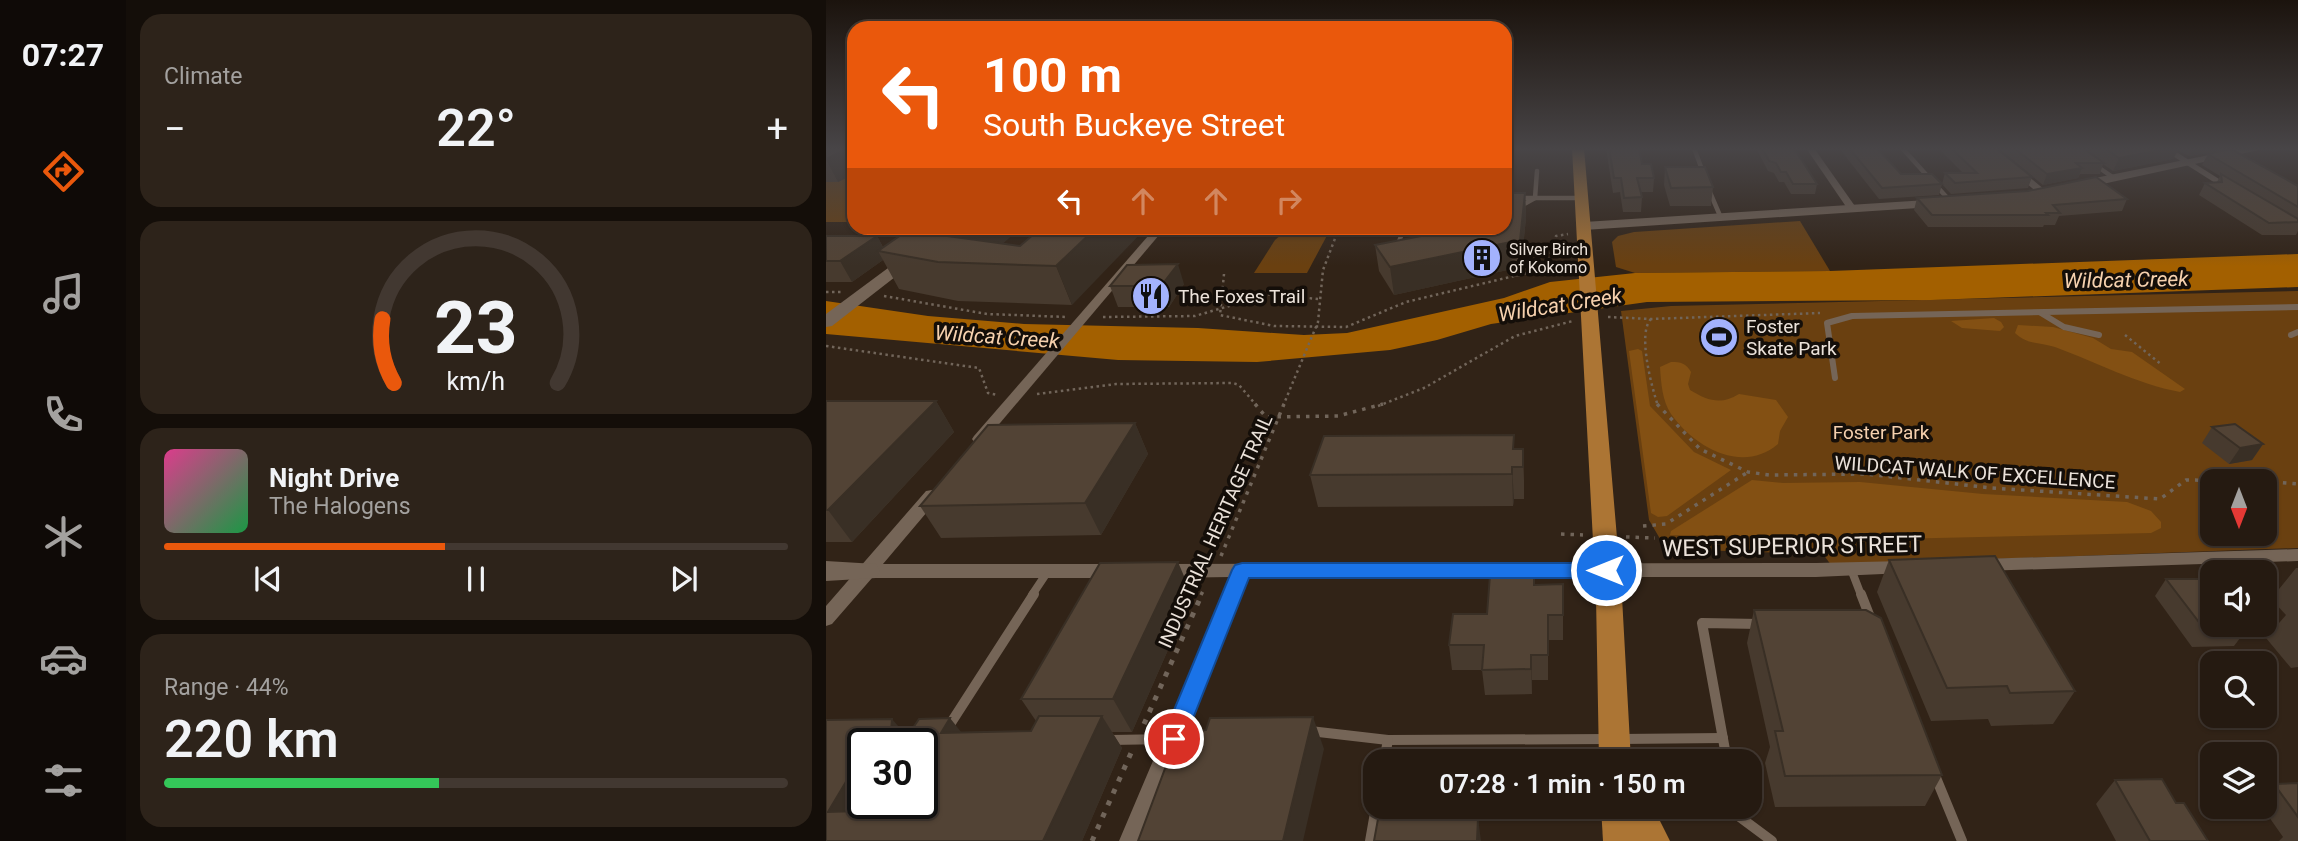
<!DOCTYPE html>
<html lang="en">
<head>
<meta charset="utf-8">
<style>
  :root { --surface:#251a11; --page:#2d231a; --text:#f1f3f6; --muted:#a3a19f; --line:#423831; --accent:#ea580c }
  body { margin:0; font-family:Roboto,sans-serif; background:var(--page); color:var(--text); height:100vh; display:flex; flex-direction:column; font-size:26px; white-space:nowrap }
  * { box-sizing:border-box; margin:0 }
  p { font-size:23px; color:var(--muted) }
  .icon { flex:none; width:38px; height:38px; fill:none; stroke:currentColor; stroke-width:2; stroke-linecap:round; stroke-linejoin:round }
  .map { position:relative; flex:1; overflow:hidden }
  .details { display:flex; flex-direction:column; gap:14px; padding:14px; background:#140e09; width:700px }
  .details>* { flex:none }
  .guide { position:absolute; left:21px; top:21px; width:665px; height:214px; border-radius:21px; box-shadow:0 2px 5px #0004,0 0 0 2px var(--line); background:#ea580c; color:#fff; overflow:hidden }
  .needle { width:46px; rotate:180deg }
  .fabs { position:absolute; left:1374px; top:469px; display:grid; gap:14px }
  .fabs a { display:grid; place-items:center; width:77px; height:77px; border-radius:14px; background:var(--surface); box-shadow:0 2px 5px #0004,0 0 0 2px var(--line); font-size:35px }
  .speed { position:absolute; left:21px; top:728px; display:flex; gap:14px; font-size:35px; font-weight:700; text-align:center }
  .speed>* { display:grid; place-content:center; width:91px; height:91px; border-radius:50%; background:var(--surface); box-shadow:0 2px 5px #0004,0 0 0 2px var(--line); line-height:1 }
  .speed .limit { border:4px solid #111; border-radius:10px; background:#fff; color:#111 }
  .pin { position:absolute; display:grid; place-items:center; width:60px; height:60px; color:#fff; margin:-30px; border:4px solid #fff; border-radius:50%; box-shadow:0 2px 7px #0007 }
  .me { position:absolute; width:77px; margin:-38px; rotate:270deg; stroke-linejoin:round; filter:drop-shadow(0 0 5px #0008) }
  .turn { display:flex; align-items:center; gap:24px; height:147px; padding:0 21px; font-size:32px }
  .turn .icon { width:91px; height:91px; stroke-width:2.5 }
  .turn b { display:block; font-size:49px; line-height:60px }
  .lanes { display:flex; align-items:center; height:66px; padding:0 21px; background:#0003; justify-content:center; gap:35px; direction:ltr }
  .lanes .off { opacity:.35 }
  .big { font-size:52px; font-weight:600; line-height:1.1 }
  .details .widget { flex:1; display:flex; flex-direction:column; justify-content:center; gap:10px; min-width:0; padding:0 24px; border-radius:21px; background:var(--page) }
  .details .dial { align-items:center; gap:0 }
  .dial svg { height:182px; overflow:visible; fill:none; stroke:var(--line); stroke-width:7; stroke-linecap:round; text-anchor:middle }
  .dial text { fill:var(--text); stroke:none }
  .song { display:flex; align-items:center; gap:21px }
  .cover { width:84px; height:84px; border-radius:10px; background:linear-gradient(135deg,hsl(330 70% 55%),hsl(140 70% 35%)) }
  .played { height:7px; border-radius:4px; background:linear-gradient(90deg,var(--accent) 45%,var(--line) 45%) }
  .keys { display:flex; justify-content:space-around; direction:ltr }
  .heat { display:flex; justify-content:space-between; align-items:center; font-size:38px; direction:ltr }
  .charge { height:10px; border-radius:5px; background:linear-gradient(90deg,#34c759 44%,var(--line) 0) }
  .trip { position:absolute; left:537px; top:749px; width:399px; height:70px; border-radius:21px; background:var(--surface); box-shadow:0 2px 5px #0004,0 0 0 2px var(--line); font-weight:600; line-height:70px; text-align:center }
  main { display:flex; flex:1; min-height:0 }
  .tabs { display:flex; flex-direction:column; width:126px; justify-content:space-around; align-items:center; background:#0f0a07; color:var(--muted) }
  .tabs .icon { width:49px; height:49px }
  .tabs .on { color:var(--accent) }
  .tabs b { font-size:32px; color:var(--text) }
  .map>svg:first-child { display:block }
  .green { fill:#6a4010; fill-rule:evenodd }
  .forest { fill:#835013 }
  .water { fill:#a36000 }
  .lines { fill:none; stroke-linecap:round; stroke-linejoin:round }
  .path-far2 { stroke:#71655a; stroke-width:2.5; stroke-dasharray:2.5 3.5; stroke-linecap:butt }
  .path-far1 { stroke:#71655a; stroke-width:3.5; stroke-dasharray:3.5 6; stroke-linecap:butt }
  .path { stroke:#71655a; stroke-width:5; stroke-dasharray:5 8; stroke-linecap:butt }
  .lane-far3 { stroke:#756557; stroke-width:4.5 }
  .lane-far2 { stroke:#756557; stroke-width:6 }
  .lane-far1 { stroke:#756557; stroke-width:8 }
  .lane { stroke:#756557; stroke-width:10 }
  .street { fill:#756557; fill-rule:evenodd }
  .secondary { fill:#756557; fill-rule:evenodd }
  .primary { fill:#ac7534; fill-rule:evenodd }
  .wall { fill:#473a2e; fill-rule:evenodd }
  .shaded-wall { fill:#392f25 }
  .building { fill:#524335; stroke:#392f25; stroke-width:2 }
  .route { fill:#1a73e8; stroke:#114b97; stroke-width:2 }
  .labels { text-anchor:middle; stroke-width:7; stroke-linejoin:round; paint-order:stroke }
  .far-poi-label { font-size:16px; fill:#ebe2da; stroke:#140e09; text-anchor:start }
  .poi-label { font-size:19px; fill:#ebe2da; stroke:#140e09; text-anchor:start }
  .park-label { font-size:19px; fill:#f5d0ae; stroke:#140e09 }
  .street-label { font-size:19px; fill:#ebe2da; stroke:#140e09 }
  .water-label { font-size:21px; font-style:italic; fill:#f6d1ae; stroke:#140e09 }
  .near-street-label { font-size:23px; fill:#ebe2da; stroke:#140e09 }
</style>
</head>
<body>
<main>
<nav class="tabs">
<b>07:27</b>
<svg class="icon on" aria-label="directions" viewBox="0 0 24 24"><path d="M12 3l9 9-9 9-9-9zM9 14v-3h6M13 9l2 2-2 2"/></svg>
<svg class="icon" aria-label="music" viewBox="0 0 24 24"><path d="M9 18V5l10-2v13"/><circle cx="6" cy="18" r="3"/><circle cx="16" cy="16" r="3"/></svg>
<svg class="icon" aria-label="phone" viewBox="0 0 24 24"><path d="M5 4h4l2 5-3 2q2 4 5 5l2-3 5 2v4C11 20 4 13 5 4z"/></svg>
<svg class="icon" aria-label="climate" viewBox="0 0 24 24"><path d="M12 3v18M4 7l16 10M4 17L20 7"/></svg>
<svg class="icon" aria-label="car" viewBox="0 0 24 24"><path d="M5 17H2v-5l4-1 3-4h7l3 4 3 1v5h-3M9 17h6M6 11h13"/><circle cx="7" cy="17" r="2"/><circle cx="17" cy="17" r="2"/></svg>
<svg class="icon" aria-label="filters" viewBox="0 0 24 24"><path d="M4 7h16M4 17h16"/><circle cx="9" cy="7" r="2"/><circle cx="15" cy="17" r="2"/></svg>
</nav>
<section class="details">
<div class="widget"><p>Climate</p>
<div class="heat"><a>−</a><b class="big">22°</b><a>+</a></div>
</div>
<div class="widget dial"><svg viewBox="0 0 100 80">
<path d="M14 69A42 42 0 1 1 86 69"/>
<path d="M14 69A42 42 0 0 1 9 41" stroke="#ea580c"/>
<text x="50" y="56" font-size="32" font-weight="700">23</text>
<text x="50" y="72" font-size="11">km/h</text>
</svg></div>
<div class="widget">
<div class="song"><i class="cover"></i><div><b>Night Drive</b><p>The Halogens</p></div></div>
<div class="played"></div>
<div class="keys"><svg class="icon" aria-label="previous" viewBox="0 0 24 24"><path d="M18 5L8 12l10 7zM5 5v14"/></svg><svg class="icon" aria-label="pause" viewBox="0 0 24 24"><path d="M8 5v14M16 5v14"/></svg><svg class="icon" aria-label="next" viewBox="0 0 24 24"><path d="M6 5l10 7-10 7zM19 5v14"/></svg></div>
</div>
<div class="widget"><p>Range · 44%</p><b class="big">220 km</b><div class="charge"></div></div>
</section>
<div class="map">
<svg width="1472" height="841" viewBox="0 0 1472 841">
  <rect width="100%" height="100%" fill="#312317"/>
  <g class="green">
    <rect x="0" y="148" width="28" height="74"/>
    <polygon points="974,221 1004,271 809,273 790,267 786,242 792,236 808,232"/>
    <polygon points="463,228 505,228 481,273 428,273 449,240"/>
    <path d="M1472 291V548L1005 565 997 554 840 549 823 520 795 311 845 306ZM1386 481H1438V534H1386Z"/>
  </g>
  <g class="forest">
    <polygon points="1168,318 1175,322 1178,327 1174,331 1136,328 1125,321"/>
    <path d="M1192 325 1227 327 1267 338 1285 349 1306 352 1359 389 1354 392C1311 384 1270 362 1229 347 1214 342 1201 345 1189 333Z"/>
    <polygon points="812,349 816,351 824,406 868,452 905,470 841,516 832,517 825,513 803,351"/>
    <path d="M845 362C855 362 860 363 865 372L862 384 864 390C882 401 895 405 913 394L950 400 962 417 954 431 952 444C917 474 869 448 845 414 836 401 835 382 834 367Z"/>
    <polygon points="926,480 957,483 1034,482 1157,494 1301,502 1325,511 1335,522 1335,528 1325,533 981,541 925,536 844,535 845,531"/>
  </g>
  <polygon class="water" points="1472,254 1472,287 1105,300 821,302 665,324 611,340 564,350 431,362 292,360 0,334 0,301 102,316 198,324 372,328 478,335 521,333 678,298 724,282 809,273 1004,271"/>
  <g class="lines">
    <g class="path-far2">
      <polyline points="398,274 394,315 448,326 520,327 580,302 713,270 723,259 730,236 742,234"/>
      <polyline points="0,292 15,292"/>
      <polyline points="58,296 161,314 241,317"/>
      <polyline points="277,317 369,316 444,294 492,299"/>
      <polyline points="782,317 825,319 994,313"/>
      <path d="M825 319C811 333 826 388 832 406"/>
      <polyline points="1299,335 1336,365"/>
      <polyline points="0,346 153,368 162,393 172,395"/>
      <polyline points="211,394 290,384 407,383 413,385 431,406"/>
      <polyline points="457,406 492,322 497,270 513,228"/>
      <polyline points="552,406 598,388 689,336 747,321"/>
    </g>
    <g class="path-far1">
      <polyline points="429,404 440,417 512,416 557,404"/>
      <polyline points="831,404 874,449 922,472 943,475 1040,474 1166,488 1334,499 1360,480 1435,481"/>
      <polyline points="1438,481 1472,484"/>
      <polyline points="817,526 840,524 922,472"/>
      <polyline points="735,534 757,535"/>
      <polyline points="800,537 829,538"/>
      <polyline points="395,556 458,404"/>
      <polyline points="375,595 379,587"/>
    </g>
    <g class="path">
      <polyline points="318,724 376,594"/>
      <polyline points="266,841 305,753"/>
    </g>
    <g class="lane-far3">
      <polyline points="868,148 878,175"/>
      <polyline points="1076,148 1125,202"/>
      <polyline points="1269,165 1288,178"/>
      <polyline points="883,190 895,218"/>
      <polyline points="679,198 756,198"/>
      <polyline points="691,208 709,198 711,171"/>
      <polyline points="23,211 28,208"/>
      <polyline points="571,247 578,228"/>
    </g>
    <g class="lane-far2">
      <polyline points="1215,313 1238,327 1273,335"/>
      <polyline points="1465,335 1472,332"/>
      <polyline points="1009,378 1001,323 1026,316 1472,307"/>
    </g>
    <g class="lane-far1">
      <polyline points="1025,569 1035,595"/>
      <polyline points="206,595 222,571"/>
    </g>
    <g class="lane">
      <polyline points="1035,594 1044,617"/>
      <polyline points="121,729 208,594"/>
      <polyline points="484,731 562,740 780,739"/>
      <polyline points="795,739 897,738"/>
      <polyline points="285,740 343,739"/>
      <polyline points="558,761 562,740"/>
      <polyline points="901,761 876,623 934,624"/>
      <polyline points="1108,773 1136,841"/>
      <polyline points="910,807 911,815 946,841"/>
      <polyline points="544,841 550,807"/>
    </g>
    <g class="street">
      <polygon points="980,148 988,148 1031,209 1029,211 1023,211"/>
      <polygon points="1159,148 1168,148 1219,190 1219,194 1213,194"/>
      <polygon points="1334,148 1344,148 1412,191 1405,193"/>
      <polygon points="329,228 339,228 158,442 148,442 146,439 148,436"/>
      <polygon points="106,490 112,491 114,495 112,499 57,564 288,564 294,566 297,571 294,576 288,578 46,578 6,624 0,626 0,606 100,491"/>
      <polygon points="1472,549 1472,561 1155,571 1149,570 1146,565 1149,560 1155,559"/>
      <polygon points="1079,561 1085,562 1088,567 1085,572 1079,573 990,577 422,577 317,841 293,841 405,577 336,578 330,576 327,571 330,566 336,564 990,563"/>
    </g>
    <g class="secondary">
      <polygon points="1418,148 1442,148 1249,190 1242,186 1249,182"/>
      <polygon points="1117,199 1124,203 1122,206 758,230 751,226 758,222"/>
      <polygon points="116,228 132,228 6,326 0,327 0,314"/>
      <polygon points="0,561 50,564 54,571 50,578 0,581"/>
    </g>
    <g class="primary">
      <polygon points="746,148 758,148 796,597 805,761 773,761 770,597"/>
      <polygon points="775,807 827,807 844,841 777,841"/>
    </g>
  </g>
  <g class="wall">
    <polygon points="0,148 28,148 28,174 12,182 0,182"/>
    <polygon points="780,148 813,148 816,164 828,178 827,192 815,192 816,197 815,212 797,212 794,192 787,193"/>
    <polygon points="930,148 968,148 991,184 989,194 965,194 958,182 953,182 948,173 942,171"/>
    <polygon points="1013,148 1051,148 1075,174 1116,184 1113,195 1053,199"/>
    <polygon points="1112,148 1170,148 1206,177 1202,188 1125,194 1116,184 1119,173 1137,173"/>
    <polygon points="1172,148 1258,149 1388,148 1386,152 1363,156 1352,150 1347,159 1287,171 1277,164 1274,174 1254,174 1252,178 1217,185"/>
    <polygon points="1382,154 1472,186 1472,231 1470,235 1436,235 1373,195 1379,183 1391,182 1394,176 1376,165"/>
    <polygon points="839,167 887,187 885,206 844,206 838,185"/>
    <polygon points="679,193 699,193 700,218 694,277 687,277 686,269 568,295 553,271 549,245 594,236 593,228 679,228"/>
    <polygon points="1091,198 1301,199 1296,211 1233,216 1229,225 1218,225 1217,227 1102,227 1088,210"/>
    <polygon points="85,228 195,228 176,243 194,246 215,228 246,305 132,301 73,289 57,260 26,282 0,282 0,236 51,236 57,247"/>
    <polygon points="358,284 343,307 292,307 284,286"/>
    <polygon points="0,401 110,401 128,432 26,542 0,542"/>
    <polygon points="309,423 322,454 275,535 115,538 94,506"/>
    <polygon points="1386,427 1437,444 1426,460 1403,464 1376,443"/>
    <polygon points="688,435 688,449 697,449 698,480 698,499 688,499 687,506 492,507 484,475"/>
    <polygon points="1063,560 1249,691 1227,724 1165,726 1162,719 1105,721 1051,592"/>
    <polygon points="1470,568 1472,568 1472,667 1465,668 1440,638 1460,615 1445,599"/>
    <polygon points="708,571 708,585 737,584 737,640 722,640 722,680 706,680 706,694 659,695 656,670 626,670 623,645 661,614"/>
    <polygon points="1340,579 1421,629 1408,646 1366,647 1329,596"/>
    <path d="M366 595 306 732H286L296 748 256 841H0V720L81 737 135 732 205 731 210 721 195 699ZM37 744 96 803H37Z"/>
    <polygon points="928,610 1116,775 1099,806 949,807 939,763 944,747 921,643"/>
    <polygon points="1289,780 1350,803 1382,841 1290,841 1270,804"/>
    <polygon points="1472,783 1472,841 1453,841 1457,837 1436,807 1438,807 1438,794 1448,784"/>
  </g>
  <g class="shaded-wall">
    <polygon points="22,148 28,148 28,174 12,182 0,159"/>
    <polygon points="1345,148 1353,148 1347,159 1287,171 1293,158"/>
    <polygon points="1367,148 1388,148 1386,152 1363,156"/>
    <polygon points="1256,168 1252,178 1217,185 1221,174"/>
    <polygon points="699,193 700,218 694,277 693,250"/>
    <polygon points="133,228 195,228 153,264 122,236"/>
    <polygon points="270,228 320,228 246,305 230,266"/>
    <polygon points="51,236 60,253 52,251 57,260 26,282 14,261"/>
    <polygon points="685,242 686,269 568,295 564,267"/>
    <polygon points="352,264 358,284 343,307 335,286"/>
    <polygon points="110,401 128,432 26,542 2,510"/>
    <polygon points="309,423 322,454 275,535 259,503"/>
    <polygon points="1437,444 1426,460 1403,464 1414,448"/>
    <polygon points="686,467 688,499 687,506 686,474"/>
    <polygon points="352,562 366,595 306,732 287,699"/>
    <polygon points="705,655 706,680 706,694 705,669"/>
    <polygon points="276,716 296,748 256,841 217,841"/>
    <polygon points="487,717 498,749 477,841 457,841"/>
    <polygon points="124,718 150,751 115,733"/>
    <polygon points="66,719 88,744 64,744"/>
    <polygon points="27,770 37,780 37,841 2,812"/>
    <polygon points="652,818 655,841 651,841"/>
  </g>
  <g class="building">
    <polygon points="0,148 22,148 0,159"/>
    <polygon points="783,148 813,148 816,164 825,164 828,178 811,178 816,197 798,198 795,178 788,178"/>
    <polygon points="936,148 968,148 991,184 967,184 960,172 955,172 950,163 943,161"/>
    <polygon points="1023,148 1051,148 1075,174 1106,174 1116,184 1056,188"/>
    <polygon points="1125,148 1170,148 1206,177 1129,183 1119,173 1151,173"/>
    <polygon points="1188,148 1257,148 1278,163 1250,163 1256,168 1221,174"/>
    <polygon points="1278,148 1345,148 1293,158"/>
    <polygon points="1405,149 1472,186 1472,207 1382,154"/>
    <polygon points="839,167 879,167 887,187 845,188"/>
    <polygon points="1395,174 1472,219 1472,222 1443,223 1379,183 1396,182"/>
    <polygon points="1270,177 1301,199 1227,205 1234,213 1220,213 1222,215 1106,215 1091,198 1202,191"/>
    <polygon points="679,193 699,193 693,250 686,250 685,242 564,267 549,245 636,228 679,228 679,219 682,218 681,211 679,211"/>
    <polygon points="85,228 133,228 122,236 194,246 215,228 270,228 230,266 112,262 52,251"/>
    <polygon points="0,236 51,236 14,261 0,261"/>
    <polygon points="352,264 335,286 284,286 301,265"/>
    <polygon points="0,401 110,401 2,510 0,510"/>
    <polygon points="309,423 259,503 94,506 162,425"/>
    <polygon points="1409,424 1437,444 1414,448 1386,427"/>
    <polygon points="688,435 687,449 697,449 697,467 686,467 686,474 484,475 498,436"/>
    <polygon points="1169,556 1249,691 1184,693 1181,686 1121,688 1063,560"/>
    <polygon points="352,562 287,699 195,699 274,563"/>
    <polygon points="678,571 708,571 708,585 737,584 737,615 722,615 722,655 705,655 705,669 656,670 658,645 623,645 627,614 661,614 664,575 678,575"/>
    <polygon points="1340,579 1380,579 1386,586 1386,625 1417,625 1421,629 1379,630"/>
    <polygon points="928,610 1040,610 1055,618 1116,775 959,776 949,731 957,731"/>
    <polygon points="213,716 276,716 217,841 0,841 0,720 66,719 64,744 37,744 37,770 27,770 2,812 32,811 37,803 96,803 96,744 76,744 93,719 124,718 115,733 205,731"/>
    <polygon points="487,717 457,841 312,841 353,731 380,730 384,718"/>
    <polygon points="1336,779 1350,803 1358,803 1382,841 1324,841 1289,780"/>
    <polygon points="1472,783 1472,817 1448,784"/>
    <polygon points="652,818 651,841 548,841 552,819"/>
  </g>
  <linearGradient id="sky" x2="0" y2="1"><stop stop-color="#1b130d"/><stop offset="0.56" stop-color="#484547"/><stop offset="1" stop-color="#484547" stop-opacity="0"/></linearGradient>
  <rect width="1472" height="266" fill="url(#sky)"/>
  <polygon class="route" points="416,563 780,563 787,565 790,570 787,576 780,578 423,578 356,746 348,750 340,746 336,739 406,570 409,565"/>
  <defs>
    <symbol id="building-disc" viewBox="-11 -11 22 22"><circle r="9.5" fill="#a3b2fd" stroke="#140e09"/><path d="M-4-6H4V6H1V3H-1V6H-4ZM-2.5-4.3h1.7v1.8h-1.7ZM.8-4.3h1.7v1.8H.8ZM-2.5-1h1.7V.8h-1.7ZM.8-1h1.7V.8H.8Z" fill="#111"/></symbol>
    <symbol id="restaurant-disc" viewBox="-11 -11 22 22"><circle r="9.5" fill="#a3b2fd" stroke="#140e09"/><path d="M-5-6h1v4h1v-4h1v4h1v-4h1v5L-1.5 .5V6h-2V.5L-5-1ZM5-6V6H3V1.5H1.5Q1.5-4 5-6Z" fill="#111"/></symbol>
    <symbol id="stadium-disc" viewBox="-11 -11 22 22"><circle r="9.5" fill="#a3b2fd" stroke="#140e09"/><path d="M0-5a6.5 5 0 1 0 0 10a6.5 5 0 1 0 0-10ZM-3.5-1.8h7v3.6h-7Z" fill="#111"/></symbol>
  </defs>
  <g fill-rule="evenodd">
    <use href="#building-disc" x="634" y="236" width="44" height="44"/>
    <use href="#restaurant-disc" x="303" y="274" width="44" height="44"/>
    <use href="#stadium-disc" x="871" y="315" width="44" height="44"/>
  </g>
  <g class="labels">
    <g class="far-poi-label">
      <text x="683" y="255">Silver Birch<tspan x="683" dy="18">of Kokomo</tspan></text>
    </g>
    <g class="poi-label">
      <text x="352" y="303">The Foxes Trail</text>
      <text x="920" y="333">Foster<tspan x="920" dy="22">Skate Park</tspan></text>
    </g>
    <g class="park-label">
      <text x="1055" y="439">Foster Park</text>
    </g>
    <g class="street-label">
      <text transform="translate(1149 472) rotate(4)" y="7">WILDCAT WALK OF EXCELLENCE</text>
      <text transform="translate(389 531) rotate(-66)" y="7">INDUSTRIAL HERITAGE TRAIL</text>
    </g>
    <g class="water-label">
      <text transform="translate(1300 280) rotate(-1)" y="7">Wildcat Creek</text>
      <text transform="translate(734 305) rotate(-9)" y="7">Wildcat Creek</text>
      <text transform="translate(171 337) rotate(4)" y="7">Wildcat Creek</text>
    </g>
    <g class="near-street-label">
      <text transform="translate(966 546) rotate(-1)" y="8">WEST SUPERIOR STREET</text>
    </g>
  </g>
</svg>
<div class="fabs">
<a><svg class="needle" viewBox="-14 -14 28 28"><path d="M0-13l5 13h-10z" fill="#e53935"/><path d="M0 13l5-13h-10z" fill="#a3a19f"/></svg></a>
<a><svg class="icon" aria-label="sound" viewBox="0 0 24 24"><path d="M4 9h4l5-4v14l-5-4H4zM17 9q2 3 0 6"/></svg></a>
<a><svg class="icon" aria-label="search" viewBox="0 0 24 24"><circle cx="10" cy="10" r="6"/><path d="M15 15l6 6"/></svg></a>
<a><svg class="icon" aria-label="layers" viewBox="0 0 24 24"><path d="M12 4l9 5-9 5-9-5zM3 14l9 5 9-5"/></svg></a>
</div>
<div class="speed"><div class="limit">30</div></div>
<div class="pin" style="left:348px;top:739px;background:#d93025"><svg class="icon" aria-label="arrive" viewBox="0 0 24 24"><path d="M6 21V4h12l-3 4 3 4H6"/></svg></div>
<svg class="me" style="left:780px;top:570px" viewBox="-20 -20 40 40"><circle r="17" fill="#1a73e8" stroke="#fff" stroke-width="3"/><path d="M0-11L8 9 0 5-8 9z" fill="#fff"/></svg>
<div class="trip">07:28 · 1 min · 150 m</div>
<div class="guide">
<div class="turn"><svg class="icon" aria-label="left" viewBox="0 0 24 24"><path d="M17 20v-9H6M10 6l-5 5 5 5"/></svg><div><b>100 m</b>South Buckeye Street</div></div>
<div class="lanes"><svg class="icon" aria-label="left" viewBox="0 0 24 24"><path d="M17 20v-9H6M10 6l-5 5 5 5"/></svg><svg class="icon off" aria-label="ahead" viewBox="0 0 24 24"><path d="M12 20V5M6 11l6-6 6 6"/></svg><svg class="icon off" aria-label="ahead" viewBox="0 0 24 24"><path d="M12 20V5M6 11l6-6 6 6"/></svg><svg class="icon off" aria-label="right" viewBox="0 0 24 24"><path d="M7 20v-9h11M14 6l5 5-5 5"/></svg></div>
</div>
</div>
</main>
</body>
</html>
